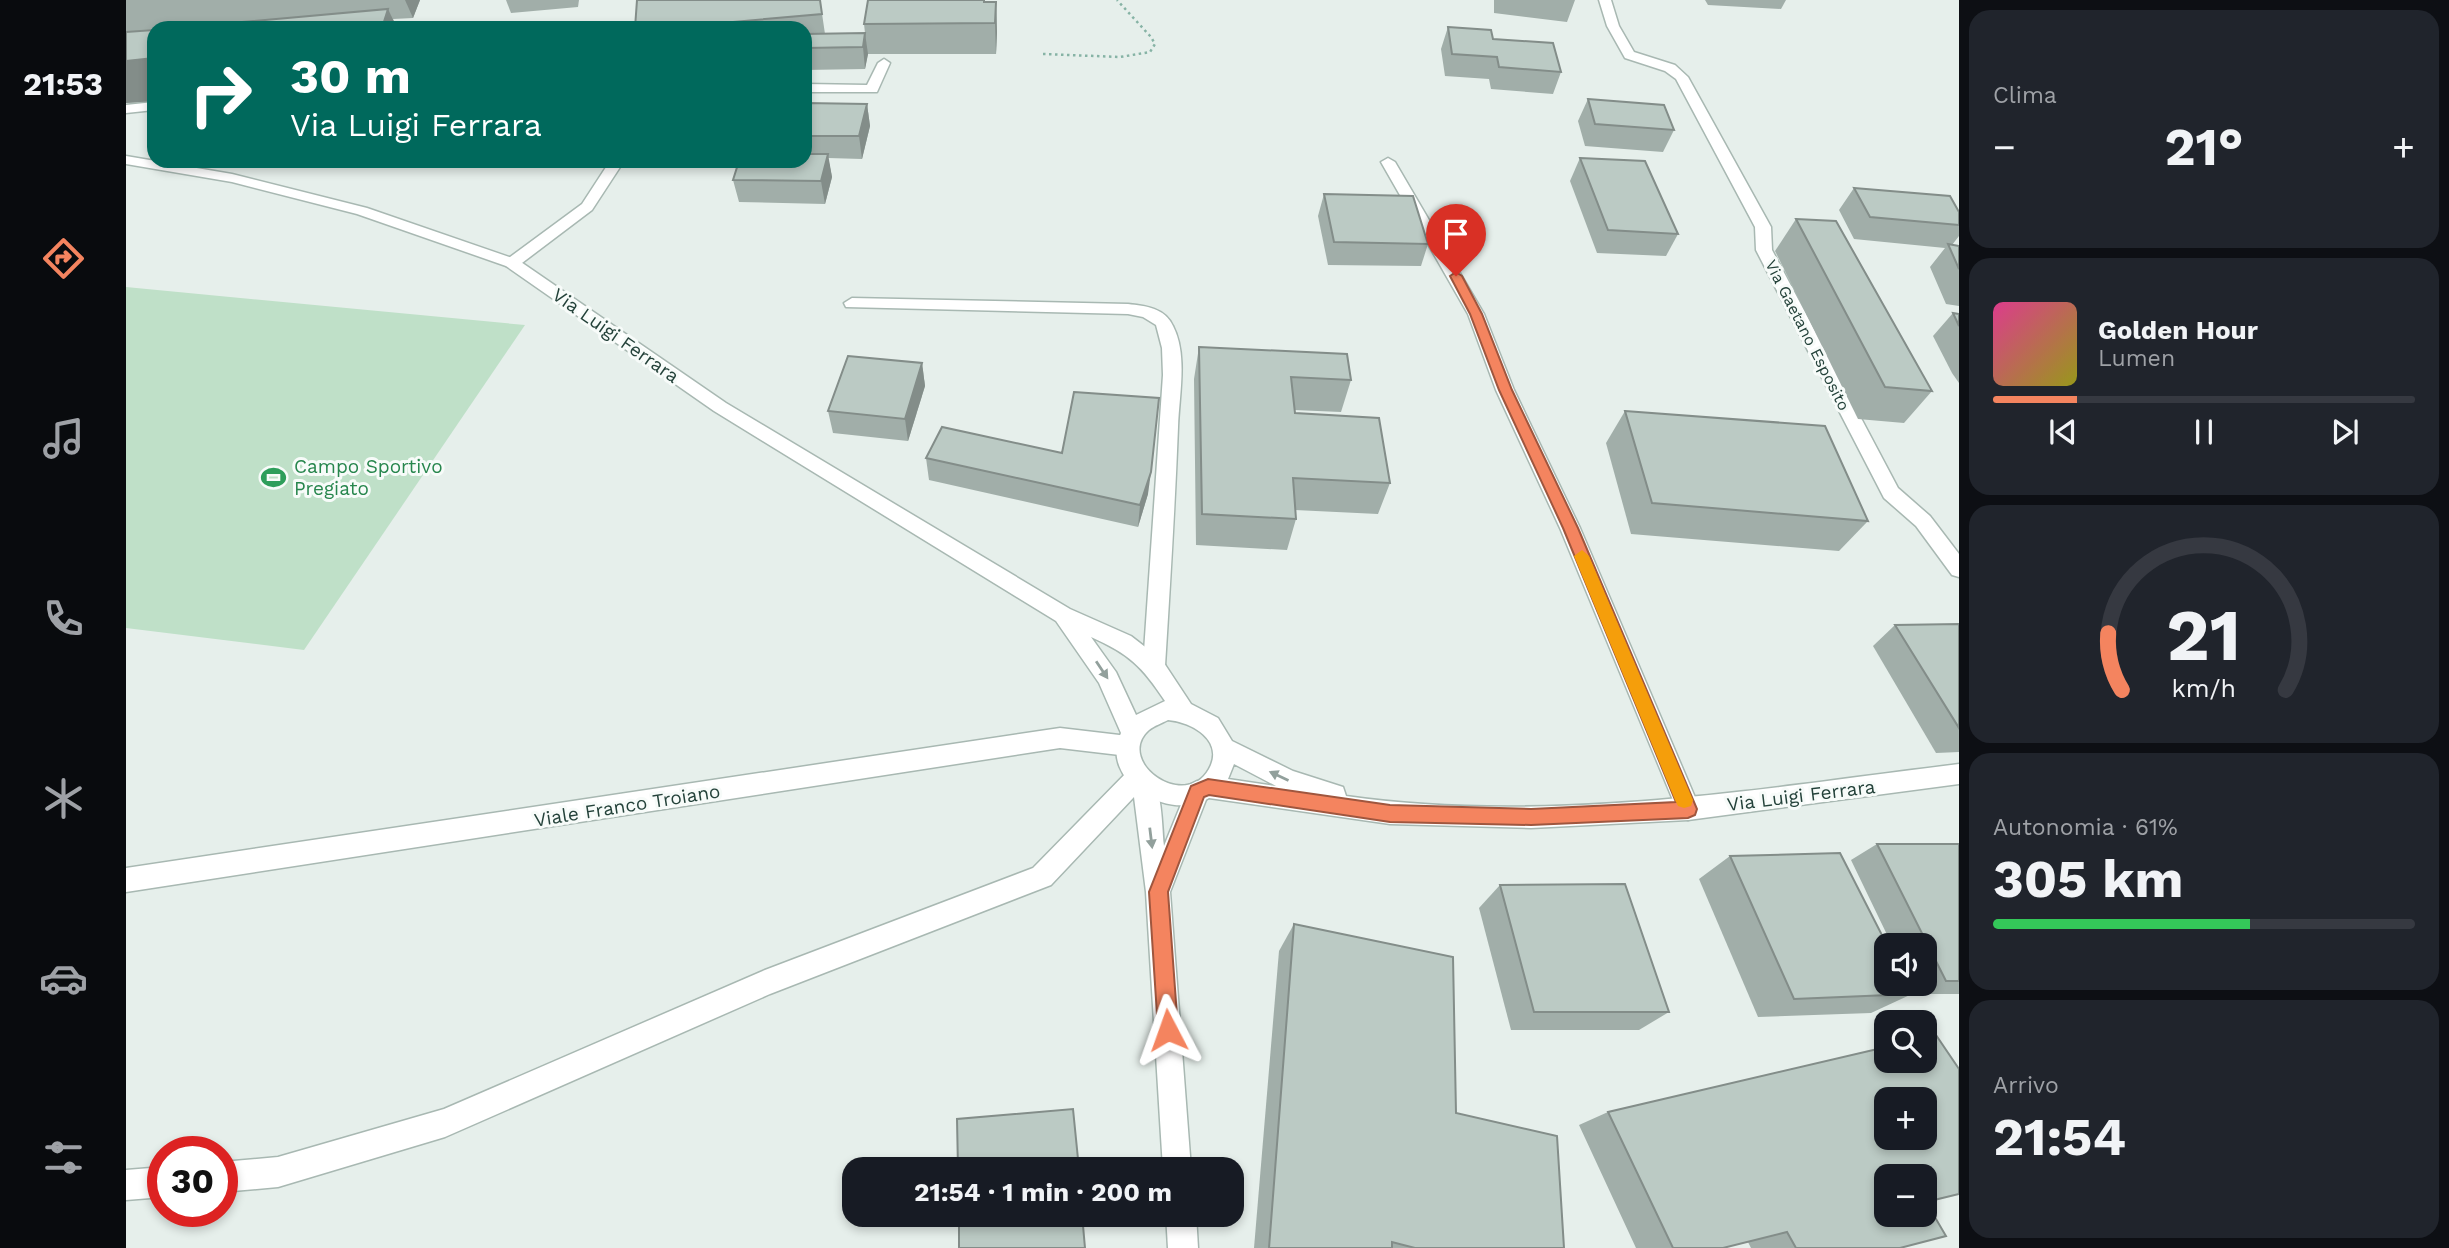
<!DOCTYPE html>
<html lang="it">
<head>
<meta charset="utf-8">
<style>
  :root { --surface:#171b24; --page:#20242c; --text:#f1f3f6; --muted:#9ea1a6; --line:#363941; --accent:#f4845f }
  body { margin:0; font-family:"Work Sans",sans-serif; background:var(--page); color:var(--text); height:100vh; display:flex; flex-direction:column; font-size:26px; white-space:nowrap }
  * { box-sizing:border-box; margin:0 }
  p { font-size:23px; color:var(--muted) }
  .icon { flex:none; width:38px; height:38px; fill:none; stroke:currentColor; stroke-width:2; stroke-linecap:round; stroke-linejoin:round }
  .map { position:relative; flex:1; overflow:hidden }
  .sheet { display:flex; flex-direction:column; gap:10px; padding:10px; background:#0d0f14; width:490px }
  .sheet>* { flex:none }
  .hud { position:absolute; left:21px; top:21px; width:665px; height:147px; border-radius:21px; box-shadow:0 4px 10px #0003; background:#00695c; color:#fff; overflow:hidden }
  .tools { position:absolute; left:1748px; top:933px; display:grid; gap:14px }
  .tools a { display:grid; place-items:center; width:63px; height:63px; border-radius:14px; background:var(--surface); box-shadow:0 4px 10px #0003; font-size:35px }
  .speed { position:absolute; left:21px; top:1136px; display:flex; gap:14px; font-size:35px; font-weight:700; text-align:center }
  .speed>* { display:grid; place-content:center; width:91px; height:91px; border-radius:50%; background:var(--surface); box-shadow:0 4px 10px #0003; line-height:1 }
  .speed .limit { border:10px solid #d22; background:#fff; color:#111 }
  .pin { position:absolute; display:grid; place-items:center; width:60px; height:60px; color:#fff; margin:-72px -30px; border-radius:50% 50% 50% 0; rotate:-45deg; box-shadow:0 0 7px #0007 }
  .pin .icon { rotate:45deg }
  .me { position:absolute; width:77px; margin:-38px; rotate:356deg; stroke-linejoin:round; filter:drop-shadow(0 0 5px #0008) }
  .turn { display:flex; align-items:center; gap:24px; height:147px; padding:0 28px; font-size:32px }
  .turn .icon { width:91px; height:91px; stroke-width:2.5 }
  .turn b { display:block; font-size:49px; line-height:60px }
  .big { font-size:52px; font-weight:700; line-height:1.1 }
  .sheet .tile { flex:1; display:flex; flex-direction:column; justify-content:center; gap:10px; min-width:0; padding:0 24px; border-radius:21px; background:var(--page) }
  .sheet .dial { align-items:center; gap:0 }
  .dial svg { height:182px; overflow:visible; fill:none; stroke:var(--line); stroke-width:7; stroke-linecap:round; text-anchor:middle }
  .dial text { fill:var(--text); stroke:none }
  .song { display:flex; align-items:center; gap:21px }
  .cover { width:84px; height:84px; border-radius:10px; background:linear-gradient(135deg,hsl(330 70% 55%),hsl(60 70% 35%)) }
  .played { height:7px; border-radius:4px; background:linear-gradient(90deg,var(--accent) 20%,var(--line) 20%) }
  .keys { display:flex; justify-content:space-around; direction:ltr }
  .heat { display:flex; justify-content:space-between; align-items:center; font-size:38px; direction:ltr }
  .charge { height:10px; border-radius:5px; background:linear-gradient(90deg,#34c759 61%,var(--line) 0) }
  .trip { position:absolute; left:716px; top:1157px; width:402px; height:70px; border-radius:21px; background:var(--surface); box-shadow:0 4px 10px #0003; font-weight:700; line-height:70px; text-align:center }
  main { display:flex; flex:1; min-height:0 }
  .dock { display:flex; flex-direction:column; width:126px; justify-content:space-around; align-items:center; background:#090b0e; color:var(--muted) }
  .dock .icon { width:49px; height:49px }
  .dock .selected { color:var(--accent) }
  .dock b { font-size:32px; color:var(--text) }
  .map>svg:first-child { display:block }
  .green { fill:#bfe0c8 }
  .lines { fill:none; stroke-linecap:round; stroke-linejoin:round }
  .minor-casing { stroke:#a8b8b2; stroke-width:3 }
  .tertiary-casing { stroke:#a8b8b2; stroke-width:3 }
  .path { stroke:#86b3a5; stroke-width:2.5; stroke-dasharray:2.5 3.5; stroke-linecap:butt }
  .minor { fill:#fff; fill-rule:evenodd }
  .tertiary { fill:#fff; fill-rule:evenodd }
  .wall { fill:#a1aea9 }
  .shaded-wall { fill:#838d89 }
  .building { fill:#bbcac4; stroke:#838d89; stroke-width:2; fill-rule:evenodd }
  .oneway { fill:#92a09c }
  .route { fill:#f4845f; stroke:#9f563e; stroke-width:2 }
  .slow { fill:#f59e0b }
  .labels { text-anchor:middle; stroke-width:6; stroke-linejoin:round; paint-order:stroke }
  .far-street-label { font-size:16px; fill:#24423a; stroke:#f7fbf9 }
  .street-label { font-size:19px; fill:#24423a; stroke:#f7fbf9 }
  .leisure-label { font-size:19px; fill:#27864d; stroke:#f7fbf9; text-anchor:start }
</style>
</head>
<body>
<main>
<nav class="dock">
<b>21:53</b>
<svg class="icon selected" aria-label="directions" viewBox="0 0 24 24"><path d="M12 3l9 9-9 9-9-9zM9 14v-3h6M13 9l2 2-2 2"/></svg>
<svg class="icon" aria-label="music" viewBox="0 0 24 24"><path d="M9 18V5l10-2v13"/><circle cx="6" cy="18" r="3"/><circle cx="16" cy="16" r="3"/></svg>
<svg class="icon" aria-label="phone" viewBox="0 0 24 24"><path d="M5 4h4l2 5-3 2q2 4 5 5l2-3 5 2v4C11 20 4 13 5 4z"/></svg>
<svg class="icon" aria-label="climate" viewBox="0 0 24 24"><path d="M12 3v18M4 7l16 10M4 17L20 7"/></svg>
<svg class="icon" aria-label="car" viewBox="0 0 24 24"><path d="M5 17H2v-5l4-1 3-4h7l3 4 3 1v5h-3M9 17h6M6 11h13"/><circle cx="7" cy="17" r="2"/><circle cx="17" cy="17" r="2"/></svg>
<svg class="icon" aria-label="filters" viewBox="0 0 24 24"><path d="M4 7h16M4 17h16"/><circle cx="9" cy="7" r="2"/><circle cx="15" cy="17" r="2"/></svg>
</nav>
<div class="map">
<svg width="1833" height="1248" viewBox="0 0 1833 1248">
  <rect width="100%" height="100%" fill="#e6efeb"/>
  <polygon class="green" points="0,287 399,325 178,650 0,628"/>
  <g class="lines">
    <defs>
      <g id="minor">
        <polygon points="1473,0 1485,0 1493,26 1508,52 1549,65 1562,77 1645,227 1646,250 1772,488 1804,516 1833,554 1833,577 1826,575 1790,526 1758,498 1630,250 1629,227 1550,79 1539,71 1499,58 1481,26"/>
        <polygon points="758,59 764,63 751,92 679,92 679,84 741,85 752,63"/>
        <polygon points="28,102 28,110 0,113 0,105"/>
        <polygon points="1262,158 1269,162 1358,314 1388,390 1454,528 1574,809 1570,817 1562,820 1554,817 1434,528 1370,390 1342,314 1255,162"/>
        <polygon points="484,161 498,161 466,210 392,266 380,266 378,263 380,260 456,204"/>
        <path d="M726 298 1002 304C1020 306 1039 308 1047 326 1062 355 1053 395 1052 427 1049 506 1044 586 1039 666L1036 672 1028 675 1020 672 1017 666 1037 375 1036 348 1030 325 1017 317 1002 314 720 307 718 303Z"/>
        <polygon points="934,728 1002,736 1010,739 1013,746 1010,753 1002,756 934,748 0,892 0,868"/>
        <path d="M1012 766C1038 775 1035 821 1038 846L1063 785 1071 781 1079 785 1083 792 1044 892 1065 1169H1037L1020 892 1008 797 925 885 644 994 319 1137 152 1187 96 1192V1162L152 1157 318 1109 639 970 907 868 1004 769Z"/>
        <polygon points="37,1167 37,1197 0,1200 0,1170"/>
        <polygon points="1040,1214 1070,1214 1072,1248 1042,1248"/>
      </g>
      <path id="tertiary" d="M0 156 106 174 241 208 392 260 600 403 944 609 1005 636 1036 660 1065 704 1092 718 1106 741 1167 771 1217 787 1220 796C1424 825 1631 789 1833 764V784L1562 820 1405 828 1264 824 1083 798C1043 823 972 780 995 733L973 683 930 621 588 411 380 266 231 214 106 182 0 164ZM965 637C1003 654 1016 666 1039 701L1010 715 990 672ZM1042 720C1065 722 1099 740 1083 769 1059 812 988 761 1023 730 1028 726 1036 723 1042 720ZM1108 764 1150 786 1102 779Z"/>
    </defs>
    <use href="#minor" class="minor-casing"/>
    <use href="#tertiary" class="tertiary-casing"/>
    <polyline class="path" points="917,54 994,57 1024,52 1029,44 1025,37 991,0"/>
    <use href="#minor" class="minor"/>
    <use href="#tertiary" class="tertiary"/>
  </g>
  <g class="wall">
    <polygon points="0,0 294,0 287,18 267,19 271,28 28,28 28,101 0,103"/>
    <polygon points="380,0 453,0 452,7 385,13"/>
    <polygon points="694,0 699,34 739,33 738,24 860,2 870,2 871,32 870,54 742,54 739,69 679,70 679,28 509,28"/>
    <polygon points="1364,0 1449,0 1441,22 1368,13 1368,0"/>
    <polygon points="1579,0 1660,0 1655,9 1582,5"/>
    <polygon points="1322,27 1367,39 1435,72 1427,94 1365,89 1363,79 1319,76 1315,49"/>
    <polygon points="1462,99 1548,130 1537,152 1459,146 1452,121"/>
    <polygon points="679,103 741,104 744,126 736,159 702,158 706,177 699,204 613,202 607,180 679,161"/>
    <polygon points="1454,158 1552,234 1540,256 1471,253 1444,181"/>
    <polygon points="1728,188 1833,212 1833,236 1826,245 1833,269 1833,306 1820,304 1804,267 1819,248 1728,239 1713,210"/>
    <polygon points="1198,194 1302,244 1295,266 1202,265 1192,216"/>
    <polygon points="1670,219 1806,391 1778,423 1732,419 1649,251"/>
    <polygon points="1827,313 1833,314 1833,383 1826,373 1807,336"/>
    <polygon points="1073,347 1225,380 1215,412 1168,410 1169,413 1264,483 1252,514 1169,510 1170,519 1161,550 1070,545 1068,379"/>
    <polygon points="796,363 799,386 782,441 707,433 702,411"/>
    <polygon points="1499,411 1742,521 1713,551 1505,534 1480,443"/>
    <polygon points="800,458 1022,494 1012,527 803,480"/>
    <polygon points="1833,624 1833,752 1810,753 1747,646 1769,625"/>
    <polygon points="1751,844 1833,844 1833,994 1790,994 1784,984 1799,984 1799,945 1766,945 1725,860"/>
    <polygon points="1604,856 1786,994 1745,1013 1632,1017 1573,879"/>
    <polygon points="1374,885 1543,1012 1513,1030 1385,1030 1353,908"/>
    <polygon points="1168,924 1330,1113 1438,1248 1128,1248 1153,951"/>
    <polygon points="1482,1112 1800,1202 1774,1248 1625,1248 1622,1242 1597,1248 1510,1248 1453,1125"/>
  </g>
  <g class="shaded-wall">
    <polygon points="279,0 294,0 287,18"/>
    <polygon points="870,2 871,32 870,54 869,23"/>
    <polygon points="262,9 271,28 256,28"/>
    <polygon points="739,33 742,54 739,69 737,47"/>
    <polygon points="28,58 28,101 0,103 0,61"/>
    <polygon points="741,104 744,126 736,159 733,136"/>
    <polygon points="702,154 706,177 699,204 695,181"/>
    <polygon points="796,363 799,386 782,441 779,419"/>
    <polygon points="1025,472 1022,494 1012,527 1014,505"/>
  </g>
  <g class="building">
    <polygon points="511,0 694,0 696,14 539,28 509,28"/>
    <polygon points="742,0 858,0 858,2 870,2 869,23 738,24"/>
    <polygon points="262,9 256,28 48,28"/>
    <polygon points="1322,27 1365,30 1367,39 1427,43 1435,72 1373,67 1371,57 1326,54"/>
    <polygon points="28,30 28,58 0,61 0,32"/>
    <polygon points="739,33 737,47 679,48 679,34"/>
    <polygon points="1462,99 1538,105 1548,130 1469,124"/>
    <polygon points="679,103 741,104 733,136 679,136"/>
    <polygon points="679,154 702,154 695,181 607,180 613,161 679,161"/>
    <polygon points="1454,158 1519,161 1552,234 1482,230"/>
    <polygon points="1728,188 1824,196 1833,212 1833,225 1744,217"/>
    <polygon points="1198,194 1287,196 1302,244 1208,242"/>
    <polygon points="1670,219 1710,221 1806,391 1759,387"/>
    <polygon points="1822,244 1833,246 1833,269"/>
    <polygon points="1827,313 1833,314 1833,326"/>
    <polygon points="1073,347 1221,354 1225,380 1165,377 1169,413 1253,418 1264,483 1167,478 1170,519 1076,514"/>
    <polygon points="722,356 796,363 779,419 702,411"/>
    <polygon points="948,392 1033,398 1025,472 1014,505 800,458 816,427 936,453"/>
    <polygon points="1499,411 1699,426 1742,521 1526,503"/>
    <polygon points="1833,624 1833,728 1769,625"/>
    <polygon points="1751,844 1833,844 1833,981 1820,981"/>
    <polygon points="1714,853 1761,945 1760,984 1781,984 1786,994 1668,999 1604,856"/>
    <polygon points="1499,884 1543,1012 1408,1012 1374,885"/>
    <polygon points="1168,924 1327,957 1330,1113 1431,1136 1438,1248 1289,1248 1266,1242 1266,1248 1143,1248"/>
    <path d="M1810 1035 1833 1069V1194L1800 1202 1820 1236 1774 1248H1670L1661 1232 1597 1248H1547L1482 1112 1760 1047V1060H1799V1038ZM1760 1099H1799V1138H1760ZM1760 1176H1799V1214H1760Z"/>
    <polygon points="947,1109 953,1169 832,1169 831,1119"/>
    <polygon points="833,1214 956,1214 959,1248 833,1248"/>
  </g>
  <defs><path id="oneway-solid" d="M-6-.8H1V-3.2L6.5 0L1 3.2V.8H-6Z" transform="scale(1.75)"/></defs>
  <g class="oneway">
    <use href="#oneway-solid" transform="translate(976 670) rotate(56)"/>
    <use href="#oneway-solid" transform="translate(1153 776) rotate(-155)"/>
    <use href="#oneway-solid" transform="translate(1025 838) rotate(83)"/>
  </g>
  <polygon class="route" points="1330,272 1336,276 1356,314 1386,390 1452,528 1571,809 1569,815 1562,818 1405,825 1264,822 1083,795 1078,797 1042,892 1052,1030 1049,1038 1042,1041 1035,1038 1032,1030 1023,892 1065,786 1082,779 1264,805 1405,809 1550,802 1437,528 1373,390 1344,314 1324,276"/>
  <polygon class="slow" points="1456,550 1463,556 1567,800 1565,806 1558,808 1552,806 1549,800 1448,556"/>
  <defs>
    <symbol id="stadium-bare" viewBox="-9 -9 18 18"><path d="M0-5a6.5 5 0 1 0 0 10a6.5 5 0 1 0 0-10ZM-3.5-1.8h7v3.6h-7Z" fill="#2e9e5b" stroke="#f7fbf9" stroke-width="2.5" paint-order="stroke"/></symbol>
  </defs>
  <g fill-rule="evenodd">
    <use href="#stadium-bare" x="130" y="460" width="35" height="35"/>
  </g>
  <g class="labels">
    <g class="far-street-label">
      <text transform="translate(1682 335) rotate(63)" y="6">Via Gaetano Esposito</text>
    </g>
    <g class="street-label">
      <text transform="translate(490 335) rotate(35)" y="7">Via Luigi Ferrara</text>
      <text transform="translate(1675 795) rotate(-7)" y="7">Via Luigi Ferrara</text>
      <text transform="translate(501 805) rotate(-9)" y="7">Viale Franco Troiano</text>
    </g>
    <g class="leisure-label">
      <text x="168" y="473">Campo Sportivo<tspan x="168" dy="22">Pregiato</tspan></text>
    </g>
  </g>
</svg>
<div class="tools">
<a><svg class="icon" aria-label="sound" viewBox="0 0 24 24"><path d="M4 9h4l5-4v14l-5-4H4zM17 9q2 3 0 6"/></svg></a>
<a><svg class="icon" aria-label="search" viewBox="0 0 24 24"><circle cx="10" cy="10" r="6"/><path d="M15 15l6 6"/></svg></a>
<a>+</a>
<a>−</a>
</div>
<div class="speed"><div class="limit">30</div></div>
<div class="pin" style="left:1330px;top:276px;background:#d93025"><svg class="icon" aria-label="arrive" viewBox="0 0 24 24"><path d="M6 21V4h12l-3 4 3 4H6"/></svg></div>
<svg class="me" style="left:1042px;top:1030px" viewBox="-20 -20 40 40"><path d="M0-17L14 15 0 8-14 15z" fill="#f4845f" stroke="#fff" stroke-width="4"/></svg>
<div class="trip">21:54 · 1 min · 200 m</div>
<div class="hud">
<div class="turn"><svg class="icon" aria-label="right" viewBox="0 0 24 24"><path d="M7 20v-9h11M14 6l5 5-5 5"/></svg><div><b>30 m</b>Via Luigi Ferrara</div></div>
</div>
</div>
<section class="sheet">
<div class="tile"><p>Clima</p>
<div class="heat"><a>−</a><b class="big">21°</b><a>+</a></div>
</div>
<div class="tile">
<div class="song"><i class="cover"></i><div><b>Golden Hour</b><p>Lumen</p></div></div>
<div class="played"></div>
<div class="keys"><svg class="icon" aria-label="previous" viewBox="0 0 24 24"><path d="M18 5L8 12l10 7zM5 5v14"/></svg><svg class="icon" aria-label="pause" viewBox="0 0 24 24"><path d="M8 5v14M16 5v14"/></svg><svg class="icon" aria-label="next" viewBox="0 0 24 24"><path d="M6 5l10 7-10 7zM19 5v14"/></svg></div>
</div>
<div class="tile dial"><svg viewBox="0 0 100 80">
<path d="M14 69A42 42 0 1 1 86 69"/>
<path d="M14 69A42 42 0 0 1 8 44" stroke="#f4845f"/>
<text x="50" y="56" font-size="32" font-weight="700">21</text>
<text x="50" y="72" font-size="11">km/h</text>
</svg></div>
<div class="tile"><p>Autonomia · 61%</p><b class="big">305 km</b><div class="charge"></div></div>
<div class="tile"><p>Arrivo</p><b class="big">21:54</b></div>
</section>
</main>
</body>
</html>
